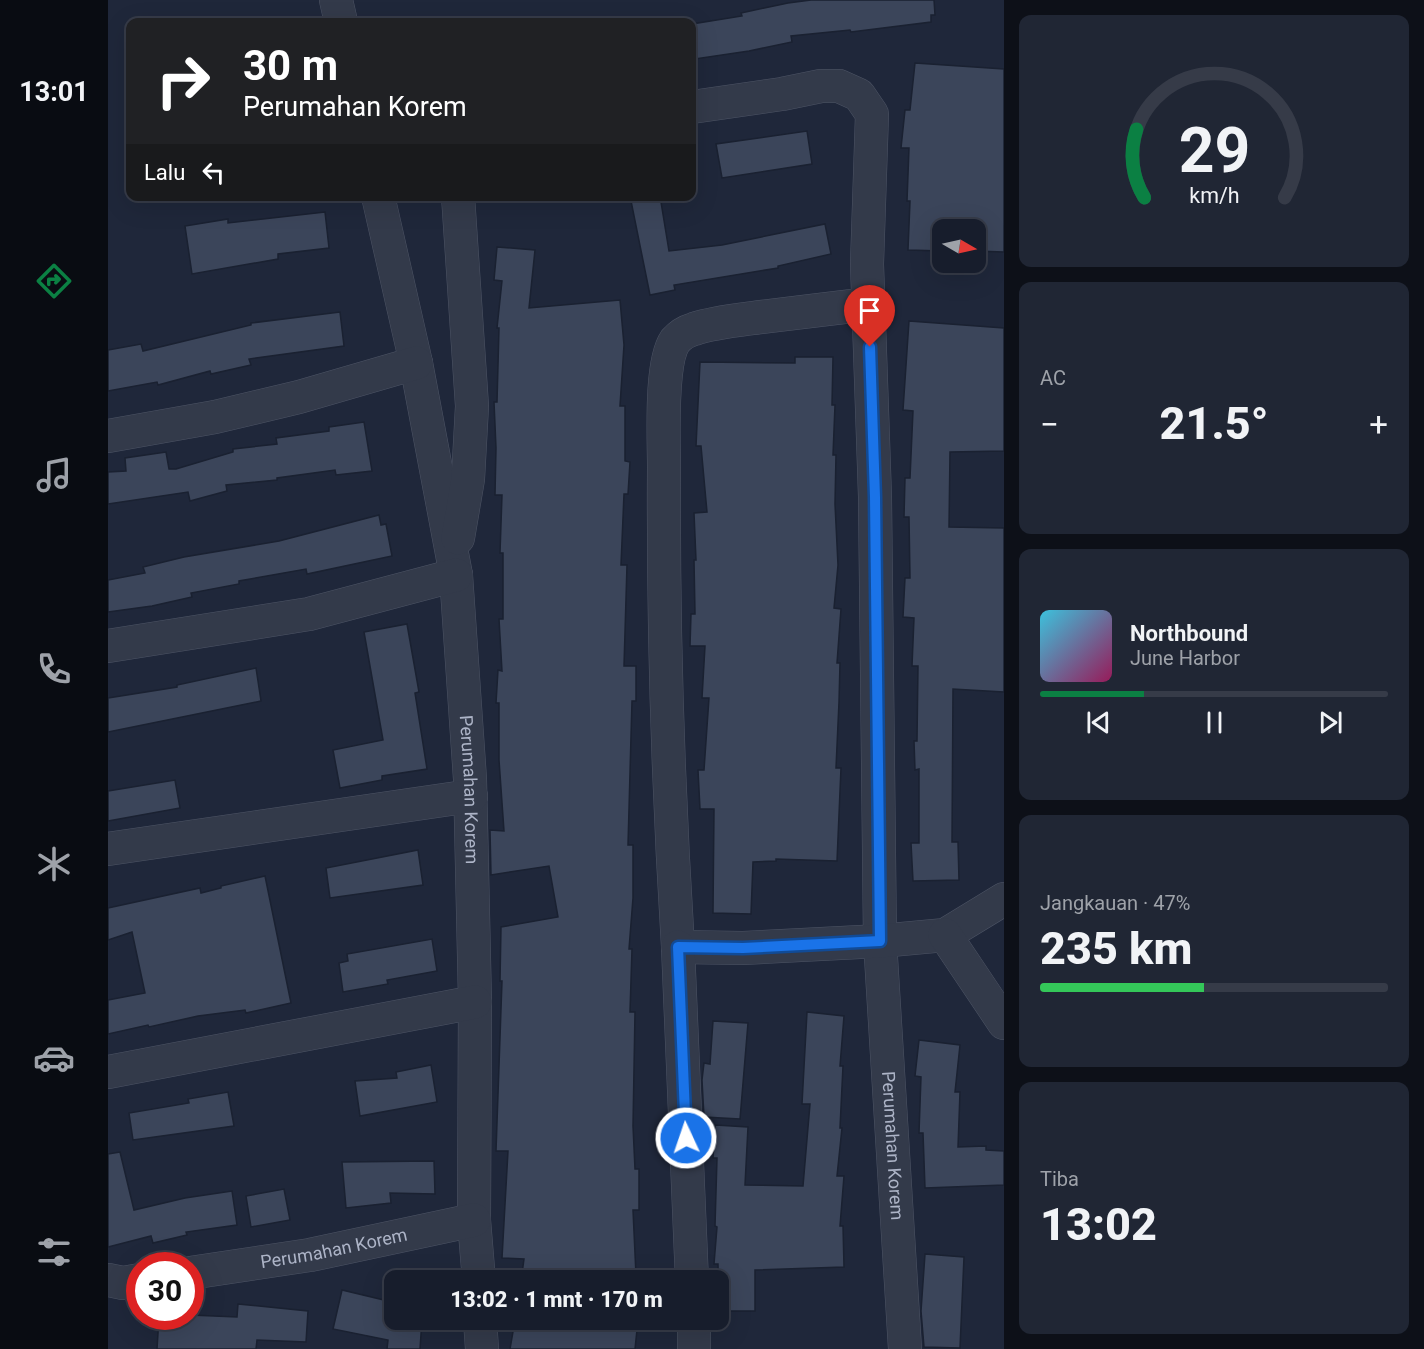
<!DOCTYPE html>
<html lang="id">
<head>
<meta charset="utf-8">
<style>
  :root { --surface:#171d2c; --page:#202634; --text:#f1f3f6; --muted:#9ea2a9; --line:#363b48; --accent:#0b8043 }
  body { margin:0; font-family:Roboto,sans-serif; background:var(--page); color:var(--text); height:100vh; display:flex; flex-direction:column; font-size:22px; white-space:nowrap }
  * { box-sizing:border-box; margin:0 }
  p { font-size:20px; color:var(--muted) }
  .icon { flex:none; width:33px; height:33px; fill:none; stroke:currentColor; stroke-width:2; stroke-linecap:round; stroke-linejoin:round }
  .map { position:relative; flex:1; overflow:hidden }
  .details { display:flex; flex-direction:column; gap:15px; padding:15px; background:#0d1018; width:420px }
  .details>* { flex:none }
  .hud { position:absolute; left:18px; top:18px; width:570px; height:183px; border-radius:12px; box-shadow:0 6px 24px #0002,0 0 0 2px var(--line); background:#202124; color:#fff; overflow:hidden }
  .needle { width:39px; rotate:99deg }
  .tools { position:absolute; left:824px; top:219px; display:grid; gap:12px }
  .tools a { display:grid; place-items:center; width:54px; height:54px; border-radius:12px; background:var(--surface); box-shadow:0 6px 24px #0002,0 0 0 2px var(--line); font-size:30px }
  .speed { position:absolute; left:18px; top:1252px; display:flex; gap:12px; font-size:30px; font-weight:700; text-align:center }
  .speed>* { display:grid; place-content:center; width:78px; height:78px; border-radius:50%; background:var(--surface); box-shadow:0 6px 24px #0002,0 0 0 2px var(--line); line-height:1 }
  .speed .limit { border:9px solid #d22; background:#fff; color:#111 }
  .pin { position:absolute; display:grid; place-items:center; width:51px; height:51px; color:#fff; margin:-62px -26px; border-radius:50% 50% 50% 0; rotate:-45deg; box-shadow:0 0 6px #0007 }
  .pin .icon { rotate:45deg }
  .me { position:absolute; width:66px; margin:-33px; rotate:357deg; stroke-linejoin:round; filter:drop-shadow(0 0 4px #0008) }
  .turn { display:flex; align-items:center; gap:21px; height:126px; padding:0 18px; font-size:27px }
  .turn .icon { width:78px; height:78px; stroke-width:2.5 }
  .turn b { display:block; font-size:42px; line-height:51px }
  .then { display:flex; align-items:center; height:57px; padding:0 18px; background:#0003; gap:12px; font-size:22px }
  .big { font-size:45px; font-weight:800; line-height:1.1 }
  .details .tile { flex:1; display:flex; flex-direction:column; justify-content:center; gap:9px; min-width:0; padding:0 21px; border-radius:12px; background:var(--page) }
  .details .dial { align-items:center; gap:0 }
  .dial svg { height:156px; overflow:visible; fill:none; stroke:var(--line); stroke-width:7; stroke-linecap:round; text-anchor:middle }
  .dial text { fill:var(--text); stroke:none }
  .song { display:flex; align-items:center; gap:18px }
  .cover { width:72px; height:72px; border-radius:9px; background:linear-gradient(135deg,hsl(190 70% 55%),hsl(330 70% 35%)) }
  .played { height:6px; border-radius:3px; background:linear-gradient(90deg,var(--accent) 30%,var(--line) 30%) }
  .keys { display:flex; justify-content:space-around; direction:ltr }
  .heat { display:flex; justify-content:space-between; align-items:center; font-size:33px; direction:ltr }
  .charge { height:9px; border-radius:4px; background:linear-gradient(90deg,#34c759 47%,var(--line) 0) }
  .trip { position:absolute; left:276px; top:1270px; width:345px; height:60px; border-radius:12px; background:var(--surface); box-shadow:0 6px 24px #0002,0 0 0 2px var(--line); font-weight:800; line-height:60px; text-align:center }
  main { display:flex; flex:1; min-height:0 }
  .menu { display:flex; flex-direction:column; width:108px; justify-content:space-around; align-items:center; background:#090c12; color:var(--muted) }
  .menu .icon { width:42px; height:42px }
  .menu .active { color:var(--accent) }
  .menu b { font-size:27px; color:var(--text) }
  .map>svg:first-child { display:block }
  .building { fill:#3b455a; stroke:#1a2131; stroke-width:1.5 }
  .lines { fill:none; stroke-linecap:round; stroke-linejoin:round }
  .minor-casing { stroke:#4d5465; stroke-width:34 }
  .minor { stroke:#333a4a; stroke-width:33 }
  .route-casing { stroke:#114b97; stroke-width:15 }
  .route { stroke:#1a73e8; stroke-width:10 }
  .labels { text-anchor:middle; stroke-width:4.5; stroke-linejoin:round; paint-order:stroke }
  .street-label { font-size:18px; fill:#adb4c7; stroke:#181f2f }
</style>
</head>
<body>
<main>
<nav class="menu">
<b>13:01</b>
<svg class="icon active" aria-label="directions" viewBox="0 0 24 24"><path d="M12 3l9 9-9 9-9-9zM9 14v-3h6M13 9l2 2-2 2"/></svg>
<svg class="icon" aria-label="music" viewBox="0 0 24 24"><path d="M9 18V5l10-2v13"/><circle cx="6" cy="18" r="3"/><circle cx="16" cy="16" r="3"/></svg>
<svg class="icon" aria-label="phone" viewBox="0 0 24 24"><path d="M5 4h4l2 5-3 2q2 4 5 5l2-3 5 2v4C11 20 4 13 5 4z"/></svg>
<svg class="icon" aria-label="climate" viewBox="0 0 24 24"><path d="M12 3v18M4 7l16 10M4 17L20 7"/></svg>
<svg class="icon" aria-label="car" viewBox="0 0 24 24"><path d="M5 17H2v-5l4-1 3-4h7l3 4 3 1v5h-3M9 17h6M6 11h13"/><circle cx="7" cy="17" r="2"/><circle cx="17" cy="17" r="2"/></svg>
<svg class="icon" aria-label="filters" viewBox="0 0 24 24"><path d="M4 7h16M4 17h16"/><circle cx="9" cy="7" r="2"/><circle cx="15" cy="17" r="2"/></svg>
</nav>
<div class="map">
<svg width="896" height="1349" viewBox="0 0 896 1349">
  <rect width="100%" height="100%" fill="#1f273a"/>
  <g class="building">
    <polygon points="703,0 826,0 827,15 823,15 823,22 743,32 742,30 683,36 684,42 641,51 587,59 584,24 634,16 633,13 680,3"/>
    <polygon points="807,63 896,69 896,252 867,251 867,230 834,230 834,251 800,250 802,201 799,201 801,148 793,148 797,110 802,110"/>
    <polygon points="699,131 704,164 614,178 608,144"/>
    <polygon points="522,196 552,196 561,251 614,245 717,224 723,254 670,266 670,268 566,285 567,290 542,295"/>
    <polygon points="217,212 221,248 170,254 170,259 84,274 77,226 120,219 120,223"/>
    <polygon points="389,247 427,250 421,308 512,300 516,345 512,406 517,406 517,461 522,462 520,494 516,494 513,565 519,565 516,666 528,666 528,701 524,701 520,845 525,845 525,898 521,949 524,949 522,1012 527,1012 525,1126 527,1169 531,1169 531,1210 525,1210 528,1275 531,1275 531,1281 413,1281 416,1259 394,1258 400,1151 388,1151 394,981 392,981 393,927 450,917 441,866 383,875 382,830 396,831 391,760 391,703 388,703 390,670 394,671 391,619 395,619 395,553 392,553 394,495 387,495 388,448 386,402 389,402 391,328 389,328 394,281 386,280"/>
    <polygon points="232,312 236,346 141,359 143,365 103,374 102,371 50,385 49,382 0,391 0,350 33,344 35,351 143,325 143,323"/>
    <polygon points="801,321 896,328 896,451 842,452 841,527 896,528 896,692 845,689 844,842 850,842 851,880 805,881 803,843 811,843 811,769 807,770 806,741 809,741 810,666 804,666 806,618 795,617 797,578 802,578 801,517 796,517 797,478 802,478 805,411 795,410"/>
    <polygon points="687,357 725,357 724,405 727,405 725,455 728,455 727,504 730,565 726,608 733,609 729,663 732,663 731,702 728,768 733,768 729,861 668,859 668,861 645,862 643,914 605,913 606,809 592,809 590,770 596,770 601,698 594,698 597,646 582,646 583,614 587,614 586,560 588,560 586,513 599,512 593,446 588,446 592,362 687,363"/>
    <polygon points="256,422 264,471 228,475 227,470 169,478 169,480 118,485 119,491 82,501 80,492 0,504 0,472 18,471 17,458 58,452 61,469 68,469 125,452 125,449 169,444 168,438 221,431 221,427"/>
    <polygon points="271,515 273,525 278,524 284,556 199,574 198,569 131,581 131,584 83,593 84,597 44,606 0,612 0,580 37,573 35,567 76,557 171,541"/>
    <polygon points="299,624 311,692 307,693 319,769 274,776 274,780 232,788 225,750 275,740 256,632"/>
    <polygon points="148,668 153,701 0,732 0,698 69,687 69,685"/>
    <polygon points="67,780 72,808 0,821 0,791"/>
    <polygon points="310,850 315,885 222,898 218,868"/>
    <polygon points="157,876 183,1003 138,1013 137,1010 90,1016 41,1027 40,1025 0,1034 0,1000 37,993 24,932 0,940 0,908 92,888 93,893 113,888 113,886"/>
    <polygon points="324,939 329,971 279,980 280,984 235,992 231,963 240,961 239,954"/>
    <polygon points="699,1012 736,1016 732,1066 735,1066 732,1128 734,1128 729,1176 736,1176 732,1226 735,1226 736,1267 647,1270 647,1311 611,1311 610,1264 606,1264 609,1227 607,1226 609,1158 605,1158 607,1125 640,1127 637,1185 695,1186 702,1104 694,1104"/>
    <polygon points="605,1021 640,1023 632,1119 596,1117 594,1080 596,1063 602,1064"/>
    <polygon points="811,1040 852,1045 847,1092 852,1092 850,1147 878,1146 878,1150 896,1151 896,1185 817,1188 815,1133 811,1133 813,1077 807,1076"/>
    <polygon points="323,1065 329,1102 252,1116 247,1081 289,1078 288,1072"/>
    <polygon points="120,1092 126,1126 25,1140 21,1113 81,1103 80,1099"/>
    <polygon points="12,1152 26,1210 77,1198 124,1191 129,1225 78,1232 79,1235 45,1243 43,1236 0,1247 0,1154"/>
    <polygon points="326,1161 327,1194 282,1193 283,1203 238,1208 234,1162"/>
    <polygon points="176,1189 182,1220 143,1227 138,1196"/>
    <polygon points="817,1254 856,1257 852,1348 816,1347 813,1311"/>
    <polygon points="278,1276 317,1279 317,1281 286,1281 286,1320 314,1320 312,1349 279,1349 280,1340 225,1329 234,1290 276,1300"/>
    <polygon points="130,1304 200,1311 198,1342 149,1340 148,1349 49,1349 51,1317 82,1317 82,1315 129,1317"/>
    <polygon points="407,1320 530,1320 527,1349 402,1349"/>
  </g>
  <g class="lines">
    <defs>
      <g id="minor">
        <polyline points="228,0 233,22"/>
        <path id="s1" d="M584 107 674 94 713 86H731L751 95 764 114 759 264 767 497 772 941 797 1349"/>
        <path id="s2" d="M270 196 308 363 348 575 362 779 367 1002 366 1220 371 1281"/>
        <path d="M761 304C725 308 689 313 653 317 631 320 607 322 586 329 579 331 572 335 567 341 552 363 556 439 556 467 555 627 560 787 570 947L635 948 772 941 837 935 896 899"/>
        <polyline points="0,436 107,417 191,397 308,363"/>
        <polyline points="350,538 360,479 364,406 350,196"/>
        <polyline points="0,646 201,614 348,575"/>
        <polyline points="0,849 363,796"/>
        <polyline points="837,935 896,1023"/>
        <polyline points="570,947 584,1281"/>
        <polyline points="0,1072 367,1002"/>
        <path id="s3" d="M82 1273 202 1255 366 1220"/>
        <polyline points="0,1280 15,1283 32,1280"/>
        <polyline points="372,1320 374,1349"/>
        <polyline points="586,1349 586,1320"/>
      </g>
    </defs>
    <use href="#minor" class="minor-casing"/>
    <use href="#minor" class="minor"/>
  </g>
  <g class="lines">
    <defs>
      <polyline id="route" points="578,1138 570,947 635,948 772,941 767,497 762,347"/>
    </defs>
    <use href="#route" class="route-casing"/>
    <use href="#route" class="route"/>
  </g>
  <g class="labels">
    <g class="street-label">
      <text dy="6" stroke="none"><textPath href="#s2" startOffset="602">Perumahan Korem</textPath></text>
      <text dy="6" stroke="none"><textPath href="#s1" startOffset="1226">Perumahan Korem</textPath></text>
      <text dy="6" stroke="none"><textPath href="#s3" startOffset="146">Perumahan Korem</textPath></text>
    </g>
  </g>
</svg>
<div class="tools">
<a><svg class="needle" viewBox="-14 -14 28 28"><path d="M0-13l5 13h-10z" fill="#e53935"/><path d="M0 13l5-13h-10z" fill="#9ea2a9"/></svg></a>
</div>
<div class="speed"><div class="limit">30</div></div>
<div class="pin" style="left:762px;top:347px;background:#d93025"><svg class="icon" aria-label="arrive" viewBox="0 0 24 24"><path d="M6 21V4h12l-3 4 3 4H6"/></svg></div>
<svg class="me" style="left:578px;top:1138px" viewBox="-20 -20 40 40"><circle r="17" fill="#1a73e8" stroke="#fff" stroke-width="3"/><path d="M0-11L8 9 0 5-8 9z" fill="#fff"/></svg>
<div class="trip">13:02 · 1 mnt · 170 m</div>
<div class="hud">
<div class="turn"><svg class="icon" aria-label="right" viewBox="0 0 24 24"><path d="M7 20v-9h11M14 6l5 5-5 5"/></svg><div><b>30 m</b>Perumahan Korem</div></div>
<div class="then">Lalu<svg class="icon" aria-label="left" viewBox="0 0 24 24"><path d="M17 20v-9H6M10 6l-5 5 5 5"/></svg></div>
</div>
</div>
<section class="details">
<div class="tile dial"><svg viewBox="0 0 100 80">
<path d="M14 69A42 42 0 1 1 86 69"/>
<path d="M14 69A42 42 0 0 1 10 34" stroke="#0b8043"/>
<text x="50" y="56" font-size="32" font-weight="700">29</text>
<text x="50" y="72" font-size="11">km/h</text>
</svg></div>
<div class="tile"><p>AC</p>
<div class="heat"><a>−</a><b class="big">21.5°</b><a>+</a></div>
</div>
<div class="tile">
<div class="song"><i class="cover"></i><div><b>Northbound</b><p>June Harbor</p></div></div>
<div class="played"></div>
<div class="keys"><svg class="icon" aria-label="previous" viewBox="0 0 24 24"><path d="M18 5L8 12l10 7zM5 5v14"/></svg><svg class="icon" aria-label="pause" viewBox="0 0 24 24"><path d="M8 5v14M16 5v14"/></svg><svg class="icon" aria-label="next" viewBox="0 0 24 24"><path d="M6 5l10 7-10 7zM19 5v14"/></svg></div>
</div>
<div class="tile"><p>Jangkauan · 47%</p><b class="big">235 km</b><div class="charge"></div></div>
<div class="tile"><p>Tiba</p><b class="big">13:02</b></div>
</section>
</main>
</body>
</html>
